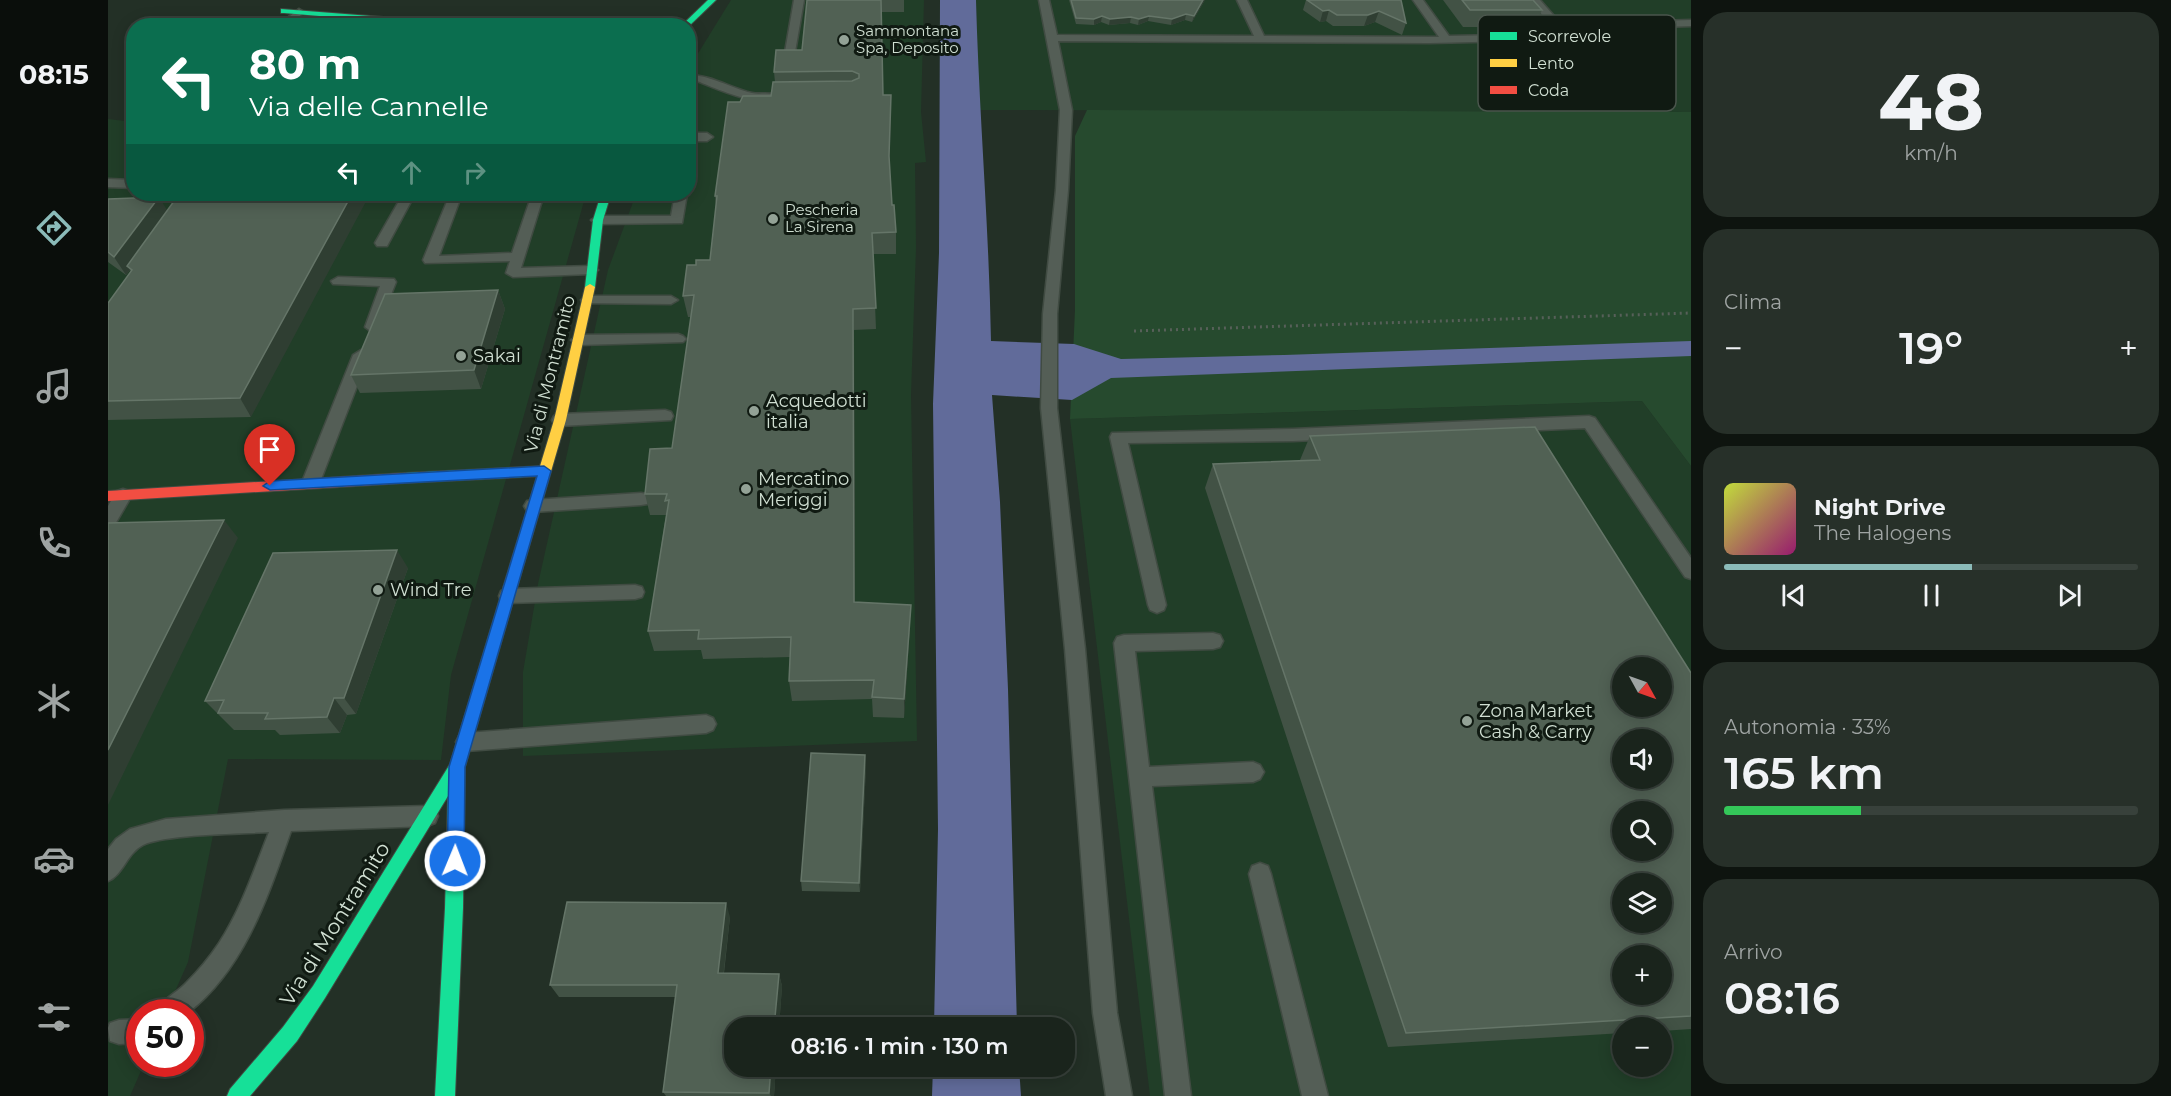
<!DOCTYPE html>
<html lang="it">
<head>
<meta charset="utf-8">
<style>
  :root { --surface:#1a241c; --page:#273029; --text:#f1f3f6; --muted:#9fa4a3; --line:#38413b; --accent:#8bbbb9 }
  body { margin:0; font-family:Montserrat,sans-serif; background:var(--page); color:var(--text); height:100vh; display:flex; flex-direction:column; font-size:22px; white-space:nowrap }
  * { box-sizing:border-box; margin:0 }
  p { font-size:20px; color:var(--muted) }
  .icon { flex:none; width:33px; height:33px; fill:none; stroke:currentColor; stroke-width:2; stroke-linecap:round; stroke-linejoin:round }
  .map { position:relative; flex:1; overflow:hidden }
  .sheet { display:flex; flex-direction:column; gap:12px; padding:12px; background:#0e140f; width:480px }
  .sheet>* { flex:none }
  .hud { position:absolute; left:18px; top:18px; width:570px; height:183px; border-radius:24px; box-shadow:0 3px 15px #0003,0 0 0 2px var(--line); background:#0b6e4f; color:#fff; overflow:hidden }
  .needle { width:39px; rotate:130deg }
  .tools { position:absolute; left:1504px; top:657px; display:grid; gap:12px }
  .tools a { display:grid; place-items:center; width:60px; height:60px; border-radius:50%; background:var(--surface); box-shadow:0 3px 15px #0003,0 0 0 2px var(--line); font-size:30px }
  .speed { position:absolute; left:18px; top:999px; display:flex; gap:12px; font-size:30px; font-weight:700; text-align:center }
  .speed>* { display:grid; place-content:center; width:78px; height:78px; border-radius:50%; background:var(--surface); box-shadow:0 3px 15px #0003,0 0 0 2px var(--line); line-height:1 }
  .speed .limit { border:9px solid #d22; background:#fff; color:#111 }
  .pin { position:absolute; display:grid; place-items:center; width:51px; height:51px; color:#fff; margin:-62px -26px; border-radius:50% 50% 50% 0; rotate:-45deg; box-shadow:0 0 6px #0007 }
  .pin .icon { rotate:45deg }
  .me { position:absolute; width:66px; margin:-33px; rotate:1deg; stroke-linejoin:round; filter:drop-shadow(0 0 4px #0008) }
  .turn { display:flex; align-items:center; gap:21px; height:126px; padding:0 24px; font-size:27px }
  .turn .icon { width:78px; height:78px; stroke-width:2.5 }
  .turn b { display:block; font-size:42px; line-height:51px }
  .lanes { display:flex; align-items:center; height:57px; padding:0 24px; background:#0003; justify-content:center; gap:30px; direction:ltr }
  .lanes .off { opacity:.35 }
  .big { font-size:45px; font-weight:600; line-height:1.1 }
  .sheet .card { flex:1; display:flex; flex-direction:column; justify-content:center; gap:9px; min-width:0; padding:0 21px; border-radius:24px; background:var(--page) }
  .sheet .dial { align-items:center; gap:0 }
  .dial b { font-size:78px; line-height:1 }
  .song { display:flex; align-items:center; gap:18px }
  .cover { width:72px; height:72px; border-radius:9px; background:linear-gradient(135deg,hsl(70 70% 55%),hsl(320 70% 35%)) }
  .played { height:6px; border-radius:3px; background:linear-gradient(90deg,var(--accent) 60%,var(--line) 60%) }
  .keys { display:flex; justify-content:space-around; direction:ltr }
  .heat { display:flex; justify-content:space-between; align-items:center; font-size:33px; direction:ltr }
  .charge { height:9px; border-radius:4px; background:linear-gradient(90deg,#34c759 33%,var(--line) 0) }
  .trip { position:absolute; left:616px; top:1017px; width:351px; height:60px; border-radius:24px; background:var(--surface); box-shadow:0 3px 15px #0003,0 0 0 2px var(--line); font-weight:600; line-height:60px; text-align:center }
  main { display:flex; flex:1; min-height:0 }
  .tabs { display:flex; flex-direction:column; width:108px; justify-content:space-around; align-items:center; background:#0a0e0b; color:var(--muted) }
  .tabs .icon { width:42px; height:42px }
  .tabs .selected { color:var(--accent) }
  .tabs b { font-size:27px; color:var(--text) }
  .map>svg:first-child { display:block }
  .built { fill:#213e28; fill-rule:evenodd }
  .green { fill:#264a2e }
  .water { fill:#616b9a }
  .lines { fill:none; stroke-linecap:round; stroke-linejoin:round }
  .lane-casing { stroke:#404b42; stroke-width:3 }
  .fast-casing { stroke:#404b42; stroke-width:2 }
  .slow-casing { stroke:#404b42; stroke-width:2 }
  .jam-casing { stroke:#404b42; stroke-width:2 }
  .path { stroke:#576059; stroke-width:3; stroke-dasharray:2 4; stroke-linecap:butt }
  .lane { fill:#545e56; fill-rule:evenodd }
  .fast { fill:#16e098; fill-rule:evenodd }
  .slow { fill:#ffcf43; fill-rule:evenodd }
  .jam { fill:#f24e42; fill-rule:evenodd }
  .wall { fill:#425245 }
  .shaded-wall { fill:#2f3e32 }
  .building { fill:#516154; stroke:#657568; stroke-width:1.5; fill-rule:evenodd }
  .route { fill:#1a73e8; stroke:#114b97; stroke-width:1.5 }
  .poi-dot { fill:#93a296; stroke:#101a12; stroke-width:2 }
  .labels { text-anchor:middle; stroke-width:6; stroke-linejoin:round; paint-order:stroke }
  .far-poi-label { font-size:15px; fill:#d0dfd2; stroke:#101a12; text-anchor:start }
  .poi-label { font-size:18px; fill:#d0dfd2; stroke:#101a12; text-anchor:start }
  .street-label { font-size:18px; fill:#d0dfd2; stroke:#101a12 }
  .near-street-label { font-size:21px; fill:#d0dfd2; stroke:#101a12 }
  .key { fill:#101a12; stroke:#4a554c; stroke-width:1.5 }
  .key-label { font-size:16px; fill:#d0dfd2 }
</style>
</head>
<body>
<main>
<nav class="tabs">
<b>08:15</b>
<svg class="icon selected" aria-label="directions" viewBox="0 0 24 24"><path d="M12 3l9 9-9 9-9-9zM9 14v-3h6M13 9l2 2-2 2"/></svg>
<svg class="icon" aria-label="music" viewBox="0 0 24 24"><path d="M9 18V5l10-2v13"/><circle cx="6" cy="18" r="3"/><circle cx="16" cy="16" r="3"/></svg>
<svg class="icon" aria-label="phone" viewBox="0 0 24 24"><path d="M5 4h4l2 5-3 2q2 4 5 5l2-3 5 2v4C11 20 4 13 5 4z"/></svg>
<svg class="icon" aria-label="climate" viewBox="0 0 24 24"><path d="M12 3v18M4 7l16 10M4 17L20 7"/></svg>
<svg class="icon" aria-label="car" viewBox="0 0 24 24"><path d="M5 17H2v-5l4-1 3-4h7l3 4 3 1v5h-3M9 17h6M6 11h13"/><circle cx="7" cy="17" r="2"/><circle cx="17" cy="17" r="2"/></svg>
<svg class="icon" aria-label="filters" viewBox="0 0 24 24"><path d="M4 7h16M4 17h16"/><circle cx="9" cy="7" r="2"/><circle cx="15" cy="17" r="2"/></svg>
</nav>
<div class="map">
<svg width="1583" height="1096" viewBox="0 0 1583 1096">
  <rect width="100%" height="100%" fill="#233026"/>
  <g class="built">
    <polygon points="623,0 816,0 813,112 818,162 807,163 808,248 803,395 809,741 415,756 415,672 430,584 500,270 528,194 580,194 581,68"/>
    <polygon points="868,0 1583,0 1583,112 871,110"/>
    <polygon points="170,17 291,25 159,26"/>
    <polygon points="0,119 25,122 26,194 478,194 343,675 333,760 120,759 80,962 58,1012 32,1012 32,1064 36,1064 22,1096 0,1096"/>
    <path d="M1534 401 1583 466V1096H1042L962 419ZM1515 668H1554V706H1515ZM1515 740H1554V778H1515ZM1515 812H1554V850H1515ZM1515 884H1554V922H1515ZM1515 956H1554V994H1515ZM1515 1028H1554V1066H1515Z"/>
  </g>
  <polygon class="green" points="979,110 1583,112 1583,466 1534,401 962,419 967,310 967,136"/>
  <g class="water">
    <path d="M832 0H868C871 114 881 227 883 341L966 344 1013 359 1176 355 1583 341V356L1003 378 964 400 884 395 892 502 900 689 909 1027H826L830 829 825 404 831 253Z"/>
    <polygon points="825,1067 911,1067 913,1096 824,1096"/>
  </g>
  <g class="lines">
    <defs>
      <g id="lane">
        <polygon points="686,0 696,0 687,52 682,55 677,52"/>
        <polygon points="931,0 941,0 949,35 1146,36 1129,0 1139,0 1156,36 1331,37 1305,0 1315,0 1341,36 1450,34 1422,0 1432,0 1461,33 1519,32 1512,25 1517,22 1583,20 1583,26 1526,28 1533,35 1528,38 1322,43 950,41 964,110 960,190 949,314 949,408 977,649 1009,1013 1024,1096 998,1096 985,1013 957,649 933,408 935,314 948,190 952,110"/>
        <polygon points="191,9 196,12 181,26 169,26"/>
        <path d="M580 75C603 75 622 88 644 93 653 95 663 91 671 97 655 110 607 88 589 81H580Z"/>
        <polygon points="580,133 599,133 605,137 599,141 580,141"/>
        <polygon points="0,179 26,180 26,188 0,187"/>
        <polygon points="295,194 307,194 279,246 269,246 267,243"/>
        <polygon points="342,194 354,194 331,256 404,253 424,194 436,194 413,268 483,266 490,270 483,274 405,277 398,273 402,261 317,263 315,260"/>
        <polygon points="567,194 579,194 574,223 490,224 483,220 490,216 563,216"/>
        <polygon points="230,277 286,279 288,282 269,330 264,332 257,327 272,286 225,284 223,281"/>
        <polygon points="480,296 563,296 570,300 563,304 475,303 473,300"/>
        <polygon points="570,334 575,336 578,339 575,342 471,345 463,340 471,335"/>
        <polygon points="253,350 261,355 212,482 209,486 203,488 197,486 194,482 245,355"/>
        <polygon points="557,410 563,412 565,416 563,420 452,426 446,424 444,420 446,416 452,414"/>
        <polygon points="1481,416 1487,418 1583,558 1583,579 1577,577 1477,428 1185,441 1020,443 1058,605 1056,610 1049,613 1042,610 1040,605 1002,437 1004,433 1185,429"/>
        <polygon points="15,489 21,491 24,495 6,526 0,528 0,506 9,491"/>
        <polygon points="533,493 539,494 542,499 539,504 533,505 425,512 419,511 416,506 419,501 425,500"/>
        <polygon points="527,585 534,587 536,592 534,597 527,599 400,603 393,601 391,596 393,591 400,589"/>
        <polygon points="1105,633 1112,635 1115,641 1112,647 1105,649 1027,651 1041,767 1145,762 1152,765 1156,772 1152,779 1145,782 1044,786 1083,1096 1057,1096 1006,643 1009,637 1016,635"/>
        <polygon points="598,715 605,718 608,724 605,730 598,733 358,751 351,748 348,742 351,736 358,733"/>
        <path d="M319 806 327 809 330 816 327 823 319 826 183 831C160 896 137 968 81 1012H50C54 998 68 994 78 983 90 971 101 958 111 943 133 909 146 870 161 832 133 834 57 834 35 845 19 853 15 875 0 881V849L8 839 22 829 58 819 176 810Z"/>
        <polygon points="1152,863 1160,866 1163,874 1220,1096 1194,1096 1141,874 1144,866"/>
        <polygon points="32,1019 32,1043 11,1044 2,1041 0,1028 2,1023 11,1020"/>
      </g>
      <g id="fast">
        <polygon points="600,0 608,0 580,27 573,26"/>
        <polygon points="173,9 365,24 369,26 329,26 176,13 173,13"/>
        <polygon points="493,194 503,194 495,220 487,287 482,290 477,287 485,220"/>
        <polygon points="436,466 442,471 436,476 297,483 291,478 297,473"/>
        <polygon points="402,582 407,584 409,588 357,767 355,908 347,1096 327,1096 337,908 340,796 217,998 189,1041 142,1096 119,1096 122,1089 175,1027 205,986 342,764 395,588 397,584"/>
      </g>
      <polygon id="slow" points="482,284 487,287 458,420 409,588 407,592 397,592 395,588 446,420 477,287"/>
      <polygon id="jam" points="297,473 303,478 297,483 0,501 0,491"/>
    </defs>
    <use href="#lane" class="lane-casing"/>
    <use href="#fast" class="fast-casing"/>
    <use href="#slow" class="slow-casing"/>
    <use href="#jam" class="jam-casing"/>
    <polyline class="path" points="1026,331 1583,313"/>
    <use href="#lane" class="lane"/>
    <use href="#fast" class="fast"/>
    <use href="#slow" class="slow"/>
    <use href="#jam" class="jam"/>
  </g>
  <g class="wall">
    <polygon points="699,0 796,0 796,12 773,12 775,95 783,95 781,166 784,205 788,232 788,254 765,254 768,329 746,330 747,602 802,626 796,718 765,717 764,699 684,701 681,681 682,657 595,659 593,650 546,651 540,631 558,515 542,515 537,494 564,448 583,317 580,317 575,296 588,265 602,260 608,205 607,196 632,102 663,96 667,82 666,72 694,50"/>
    <polygon points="961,0 1097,0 1084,22 1077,20 1063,25 1040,21 1030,25 1022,23 1001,25 993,22 986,25 968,24"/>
    <polygon points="1198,0 1293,0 1298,23 1294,35 1267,22 1256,26 1225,26 1218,21 1212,22 1195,10"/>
    <polygon points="1335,0 1425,0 1434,10 1426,27 1355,27"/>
    <polygon points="51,197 143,417 0,420 0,303 23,272 22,270 18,275 0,262 0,199"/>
    <polygon points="390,290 397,309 373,389 252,393 243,375"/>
    <polygon points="1202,436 1583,673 1583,1029 1554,1031 1554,1028 1515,1028 1515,1033 1280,1047 1097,488 1105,464 1192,461 1192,460"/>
    <polygon points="300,568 248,714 239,715 232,733 172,735 167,730 126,730 97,701"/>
    <polygon points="758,766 752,892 694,891 693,881"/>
    <polygon points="622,917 616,973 671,974 674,986 671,1028 627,1028 668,1066 666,1096 558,1096 555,1092 567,997 451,997 442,985"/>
  </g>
  <g class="shaded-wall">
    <polygon points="1095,0 1097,0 1084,22 1086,16"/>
    <polygon points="1221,10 1218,21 1212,22 1215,11"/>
    <polygon points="1271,11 1267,22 1256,26 1260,15"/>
    <polygon points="1078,14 1077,20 1063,25 1064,19"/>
    <polygon points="994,16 993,22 986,25 986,19"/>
    <polygon points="1041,16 1040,21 1030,25 1031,19"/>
    <polygon points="1023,17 1022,23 1001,25 1002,19"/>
    <polygon points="783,95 783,115 781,177 781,156"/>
    <polygon points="244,194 262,194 143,417 132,398"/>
    <polygon points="51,197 62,215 19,266 22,270 18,275 6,257"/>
    <polygon points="390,290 397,309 373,389 366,370"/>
    <polygon points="745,309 746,330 747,622 746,602"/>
    <polygon points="116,520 130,538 0,805 0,750"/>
    <polygon points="289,550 300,568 248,714 236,698"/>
    <polygon points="803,605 802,626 796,718 796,699"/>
    <polygon points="226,698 239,715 232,733 219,717"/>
    <polygon points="757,755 758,766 752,892 751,883"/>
    <polygon points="618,903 622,917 614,986 610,973"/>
    <polygon points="671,974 674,986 671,1028 666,1028"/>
    <polygon points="663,1066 668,1066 666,1096 663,1096 661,1093"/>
  </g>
  <g class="building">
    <polygon points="699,0 773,0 775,95 783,95 781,156 784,205 786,205 788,232 764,233 768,308 745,309 746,602 803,605 796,699 764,697 766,680 681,681 683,637 590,639 591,630 540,631 561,500 557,501 559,494 537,494 542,449 564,448 586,295 575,296 579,265 588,265 588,260 602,260 609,196 607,196 620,102 632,102 635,96 663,96 665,82 744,81 751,78 751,74 744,71 666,72 668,50 694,50"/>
    <polygon points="963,0 1095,0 1086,16 1078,14 1064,19 1041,16 1031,19 1023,17 1002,19 994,16 986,19 968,18"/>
    <polygon points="1199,0 1293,0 1298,23 1271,11 1260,15 1229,15 1221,10 1215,11"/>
    <polygon points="1354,0 1425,0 1434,10 1362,10"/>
    <polygon points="310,18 403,26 302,26"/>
    <polygon points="158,22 203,26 153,26"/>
    <polygon points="80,194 244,194 132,398 0,401 0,303 24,270 19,266 69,197 78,196"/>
    <polygon points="51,197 6,257 0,252 0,199"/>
    <polygon points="390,290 366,370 243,375 277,294"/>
    <path d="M1427 427 1583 673V1016L1298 1033 1105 464 1212 460 1202 436ZM1515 668H1554V706H1515ZM1515 740H1554V778H1515ZM1515 812H1554V850H1515ZM1515 884H1554V922H1515ZM1515 956H1554V994H1515Z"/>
    <polygon points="116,520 0,750 0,523"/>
    <polygon points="289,550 236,698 226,698 219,717 157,719 160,713 110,713 116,700 97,701 165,553"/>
    <polygon points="703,753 757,755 751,883 693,881"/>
    <polygon points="459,902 618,903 610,973 671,974 666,1028 627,1028 627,1066 663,1066 661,1093 555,1092 569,985 442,985"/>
  </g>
  <polygon class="route" points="436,466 443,471 357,767 356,861 353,867 347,869 341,867 339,861 341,767 429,476 162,490 155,486 162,481"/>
  <g class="poi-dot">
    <circle cx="736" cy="40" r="6"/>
    <circle cx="665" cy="219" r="6"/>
    <circle cx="353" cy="356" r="6"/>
    <circle cx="646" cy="411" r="6"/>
    <circle cx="638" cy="489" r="6"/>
    <circle cx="270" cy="590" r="6"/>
    <circle cx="1359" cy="721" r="6"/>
  </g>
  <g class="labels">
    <g class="far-poi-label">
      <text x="748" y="36">Sammontana<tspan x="748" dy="17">Spa, Deposito</tspan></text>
      <text x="677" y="215">Pescheria<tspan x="677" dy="17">La Sirena</tspan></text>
    </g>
    <g class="poi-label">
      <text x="365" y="362">Sakai</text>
      <text x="658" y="407">Acquedotti<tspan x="658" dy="21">italia</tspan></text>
      <text x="650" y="485">Mercatino<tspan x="650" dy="21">Meriggi</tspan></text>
      <text x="282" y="596">Wind Tre</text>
      <text x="1371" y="717">Zona Market<tspan x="1371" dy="21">Cash &amp; Carry</tspan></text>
    </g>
    <g class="street-label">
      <text transform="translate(442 374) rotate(-76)" y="6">Via di Montramito</text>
    </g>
    <g class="near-street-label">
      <text transform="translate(227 924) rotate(-58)" y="7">Via di Montramito</text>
    </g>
  </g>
  <rect x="1370" y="15" width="198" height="96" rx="9" class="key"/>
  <rect x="1382" y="32" width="27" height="8" fill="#16e098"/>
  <rect x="1382" y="59" width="27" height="8" fill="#ffcf43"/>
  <rect x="1382" y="86" width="27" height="8" fill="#f24e42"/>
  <g class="key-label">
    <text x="1420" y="42">Scorrevole</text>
    <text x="1420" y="69">Lento</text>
    <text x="1420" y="96">Coda</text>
  </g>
</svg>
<div class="tools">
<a><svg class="needle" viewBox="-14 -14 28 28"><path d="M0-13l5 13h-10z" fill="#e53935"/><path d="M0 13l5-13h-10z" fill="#9fa4a3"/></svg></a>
<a><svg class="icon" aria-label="sound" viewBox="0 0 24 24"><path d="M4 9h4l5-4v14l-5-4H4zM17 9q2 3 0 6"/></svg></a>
<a><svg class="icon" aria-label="search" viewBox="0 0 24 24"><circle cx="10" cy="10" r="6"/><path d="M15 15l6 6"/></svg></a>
<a><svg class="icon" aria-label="layers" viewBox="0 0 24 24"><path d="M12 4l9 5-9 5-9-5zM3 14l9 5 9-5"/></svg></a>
<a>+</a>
<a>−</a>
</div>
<div class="speed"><div class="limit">50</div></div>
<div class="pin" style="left:162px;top:486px;background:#d93025"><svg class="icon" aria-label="arrive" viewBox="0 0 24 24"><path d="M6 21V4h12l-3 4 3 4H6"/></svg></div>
<svg class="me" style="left:347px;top:861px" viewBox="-20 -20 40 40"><circle r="17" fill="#1a73e8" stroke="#fff" stroke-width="3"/><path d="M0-11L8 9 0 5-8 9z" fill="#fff"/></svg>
<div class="trip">08:16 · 1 min · 130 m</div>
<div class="hud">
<div class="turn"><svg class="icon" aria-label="left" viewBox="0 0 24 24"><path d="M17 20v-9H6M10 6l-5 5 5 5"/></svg><div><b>80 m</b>Via delle Cannelle</div></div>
<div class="lanes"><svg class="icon" aria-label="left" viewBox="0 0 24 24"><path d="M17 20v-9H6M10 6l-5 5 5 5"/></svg><svg class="icon off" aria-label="ahead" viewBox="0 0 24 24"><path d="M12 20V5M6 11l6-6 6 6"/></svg><svg class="icon off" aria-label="right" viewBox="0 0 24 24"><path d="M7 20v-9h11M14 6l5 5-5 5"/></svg></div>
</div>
</div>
<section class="sheet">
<div class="card dial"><b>48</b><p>km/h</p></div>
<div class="card"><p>Clima</p>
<div class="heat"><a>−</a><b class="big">19°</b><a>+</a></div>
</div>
<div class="card">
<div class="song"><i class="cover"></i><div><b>Night Drive</b><p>The Halogens</p></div></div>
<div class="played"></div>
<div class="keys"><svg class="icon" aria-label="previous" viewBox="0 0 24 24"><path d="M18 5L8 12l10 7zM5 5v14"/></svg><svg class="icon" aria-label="pause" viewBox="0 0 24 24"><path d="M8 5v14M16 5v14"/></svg><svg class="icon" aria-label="next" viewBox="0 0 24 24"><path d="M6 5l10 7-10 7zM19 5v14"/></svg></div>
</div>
<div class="card"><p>Autonomia · 33%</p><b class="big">165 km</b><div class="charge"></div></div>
<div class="card"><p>Arrivo</p><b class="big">08:16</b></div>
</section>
</main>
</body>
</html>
